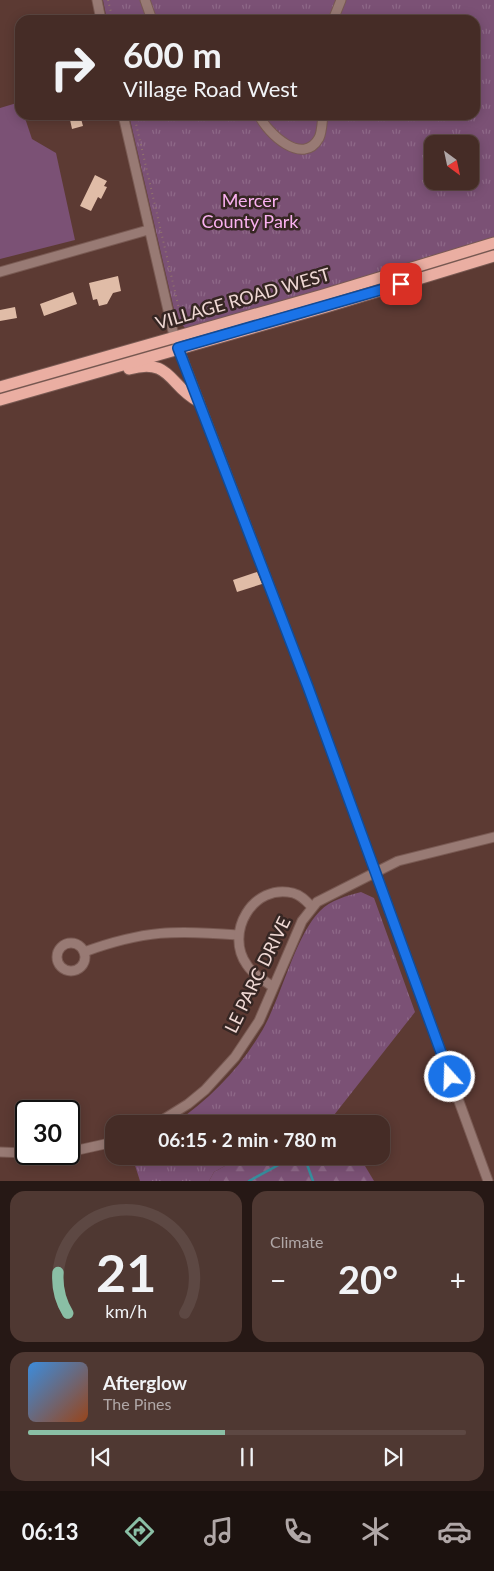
<!DOCTYPE html>
<html lang="en">
<head>
<meta charset="utf-8">
<style>
  :root { --surface:#452c26; --page:#4f3832; --text:#f1f3f6; --muted:#b0a7a7; --line:#5d4843; --accent:#8abfa5 }
  body { margin:0; font-family:Lato,sans-serif; background:var(--page); color:var(--text); height:100vh; display:flex; flex-direction:column; font-size:19px; white-space:nowrap }
  * { box-sizing:border-box; margin:0 }
  p { font-size:16px; color:var(--muted) }
  .icon { flex:none; width:28px; height:28px; fill:none; stroke:currentColor; stroke-width:2; stroke-linecap:round; stroke-linejoin:round }
  .map { position:relative; height:1181px; overflow:hidden }
  .drawer { display:flex; flex-direction:column; gap:10px; padding:10px; background:#261815; flex:1 }
  .drawer>* { flex:none }
  .top-card { position:absolute; left:15px; top:15px; width:465px; height:105px; border-radius:15px; box-shadow:0 2px 12px #0003,0 0 0 1px var(--line); background:#452c26; color:var(--text); overflow:hidden }
  .needle { width:32px; rotate:147deg }
  .buttons { position:absolute; left:424px; top:135px; display:grid; gap:10px }
  .buttons a { display:grid; place-items:center; width:55px; height:55px; border-radius:10px; background:var(--surface); box-shadow:0 2px 12px #0003,0 0 0 1px var(--line); font-size:25px }
  .speed { position:absolute; left:15px; top:1100px; display:flex; gap:10px; font-size:25px; font-weight:700; text-align:center }
  .speed>* { display:grid; place-content:center; width:65px; height:65px; border-radius:50%; background:var(--surface); box-shadow:0 2px 12px #0003,0 0 0 1px var(--line); line-height:1 }
  .speed .limit { border:2px solid #111; border-radius:8px; background:#fff; color:#111 }
  .pin { position:absolute; display:grid; place-items:center; width:42px; height:42px; color:#fff; margin:-21px; border-radius:10px; box-shadow:0 2px 8px #0006 }
  .me { position:absolute; width:55px; margin:-28px; rotate:340deg; stroke-linejoin:round; filter:drop-shadow(0 0 4px #0008) }
  .turn { display:flex; align-items:center; gap:18px; height:105px; padding:0 25px; font-size:22px }
  .turn .icon { width:65px; height:65px; stroke-width:2.5 }
  .turn b { display:block; font-size:35px; line-height:42px }
  .big { font-size:38px; font-weight:700; line-height:1.1 }
  .drawer .widget { flex:1; display:flex; flex-direction:column; justify-content:center; gap:8px; min-width:0; padding:0 18px; border-radius:15px; background:var(--page) }
  .drawer .dial { align-items:center; gap:0 }
  .dial svg { height:130px; overflow:visible; fill:none; stroke:var(--line); stroke-width:7; stroke-linecap:round; text-anchor:middle }
  .dial text { fill:var(--text); stroke:none }
  .song { display:flex; align-items:center; gap:15px }
  .cover { width:60px; height:60px; border-radius:8px; background:linear-gradient(135deg,hsl(210 70% 55%),hsl(20 70% 35%)) }
  .played { height:5px; border-radius:2px; background:linear-gradient(90deg,var(--accent) 45%,var(--line) 45%) }
  .keys { display:flex; justify-content:space-around; direction:ltr }
  .heat { display:flex; justify-content:space-between; align-items:center; font-size:28px; direction:ltr }
  .drawer .tiles { flex:1; display:grid; gap:10px; grid-template-columns:1fr 1fr }
  .widget:last-child { grid-column:span 2 }
  .trip { position:absolute; left:105px; top:1115px; width:285px; height:50px; border-radius:15px; background:var(--surface); box-shadow:0 2px 12px #0003,0 0 0 1px var(--line); font-weight:700; line-height:50px; text-align:center }
  .tabs { display:flex; height:80px; justify-content:space-around; align-items:center; background:#1c120f; color:var(--muted) }
  .tabs .icon { width:35px; height:35px }
  .tabs .current { color:var(--accent) }
  .tabs b { font-size:22px; color:var(--text) }
  .map>svg:first-child { display:block }
  .green { fill:#7b5175 }
  .forest { fill:url(#forest-firs) }
  .park { fill:url(#park-tufts); fill-rule:evenodd }
  .lines { fill:none; stroke-linecap:round; stroke-linejoin:round }
  .stream { stroke:#368f9e; stroke-width:2.5 }
  .building { fill:#e0bca7 }
  .minor-casing { stroke:#795a53; stroke-width:11 }
  .major-casing { stroke:#795a53; stroke-width:13 }
  .path { stroke:#91736d; stroke-width:2; stroke-dasharray:1 4; stroke-linecap:butt }
  .minor { stroke:#987a74; stroke-width:9 }
  .major { stroke:#eaaea2; stroke-width:11 }
  .route-casing { stroke:#114b97; stroke-width:12 }
  .route { stroke:#1a73e8; stroke-width:9 }
  .labels { text-anchor:middle; stroke-width:5; stroke-linejoin:round; paint-order:stroke }
  .park-label { font-size:18px; fill:#fab1f0; stroke:#362623 }
  .street-label { font-size:18px; fill:#efd8d4; stroke:#362623 }
</style>
</head>
<body>
<div class="map">
<svg width="494" height="1181" viewBox="0 0 494 1181">
  <defs>
    <pattern id="forest-firs" width="22" height="20" patternUnits="userSpaceOnUse" patternTransform="scale(1.25)"><rect width="22" height="20" fill="#7b5175"/><path d="M5 1l3.5 6h-7zM16 11l3.5 6h-7z" fill="#8e6988"/></pattern>
    <pattern id="park-tufts" width="24" height="20" patternUnits="userSpaceOnUse" patternTransform="scale(1.25)"><rect width="24" height="20" fill="#7b5175"/><path d="M3 7l-1-3M5 7V3M7 7l1-3M15 17l-1-3M17 17v-4M19 17l1-3" fill="none" stroke="#8e6988"/></pattern>
  </defs>
  <rect width="100%" height="100%" fill="#5c3a33"/>
  <polygon class="green" points="20,102 20,115 24,115 32,139 56,153 75,240 0,259 0,108"/>
  <polygon class="forest" points="243,1156 359,1156 374,1181 209,1181 214,1172"/>
  <g class="park">
    <path d="M103 0H494V238L204 326 186 329 176 318 129 115H475V20H107ZM432 144H470V181H432Z"/>
    <path d="M361 892 374 898 415 1012 327 1124 312 1118 302 1124H174C209 1099 238 1071 260 1034 281 1001 294 937 320 911 330 900 347 896 361 892Z"/>
    <polygon points="132,1156 243,1156 214,1172 209,1181 140,1181"/>
  </g>
  <g class="lines">
    <g class="stream">
      <polyline points="304,1156 313,1181"/>
      <polyline points="249,1181 295,1156"/>
    </g>
  </g>
  <g class="building">
    <polygon points="69,115 80,115 83,126 72,129"/>
    <polygon points="95,175 107,181 104,186 107,187 101,199 98,197 91,211 80,206"/>
    <polygon points="118,276 121,291 113,293 107,304 99,306 97,299 93,300 89,283"/>
    <polygon points="73,292 77,304 44,316 40,304"/>
    <polygon points="15,307 17,318 0,321 0,310"/>
    <polygon points="257,572 262,584 237,592 233,580"/>
  </g>
  <g class="lines">
    <defs>
      <g id="minor">
        <polyline points="97,0 101,20"/>
        <polyline points="145,0 152,20"/>
        <polyline points="333,20 341,0"/>
        <polyline points="123,115 174,336 308,687 488,1181"/>
        <path d="M259 115C267 133 303 167 319 138 322 132 322 122 323 115"/>
        <polyline points="0,272 148,230"/>
        <circle cx="71" cy="957" r="14"/>
        <path d="M84 952C144 930 176 930 238 935"/>
        <path d="M273 987C264 980 253 975 247 965 224 933 253 883 293 893 301 895 306 901 312 907"/>
        <polyline points="156,1124 188,1104 205,1090 235,1057 259,1021 302,921 317,902 398,861 494,837"/>
        <polyline points="0,1152 51,1154"/>
        <polyline points="69,1152 114,1142"/>
      </g>
      <g id="major">
        <path d="M129 369C171 357 169 386 198 401"/>
        <polyline points="0,387 323,295 494,243"/>
        <polyline points="0,400 326,307 494,256"/>
      </g>
    </defs>
    <use href="#minor" class="minor-casing"/>
    <use href="#major" class="major-casing"/>
    <g class="path">
      <polyline points="108,0 113,20"/>
      <polyline points="134,115 179,309"/>
    </g>
    <use href="#minor" class="minor"/>
    <use href="#major" class="major"/>
  </g>
  <g class="lines">
    <defs>
      <polyline id="route" points="401,284 178,348 308,687 450,1077"/>
    </defs>
    <use href="#route" class="route-casing"/>
    <use href="#route" class="route"/>
  </g>
  <g class="labels">
    <g class="park-label">
      <text x="250" y="207">Mercer<tspan x="250" dy="21">County Park</tspan></text>
    </g>
    <g class="street-label">
      <text transform="translate(243 299) rotate(-16)" y="6">VILLAGE ROAD WEST</text>
      <text transform="translate(258 975) rotate(-64)" y="6">LE PARC DRIVE</text>
    </g>
  </g>
</svg>
<div class="buttons">
<a><svg class="needle" viewBox="-14 -14 28 28"><path d="M0-13l5 13h-10z" fill="#e53935"/><path d="M0 13l5-13h-10z" fill="#b0a7a7"/></svg></a>
</div>
<div class="speed"><div class="limit">30</div></div>
<div class="pin" style="left:401px;top:284px;background:#d93025"><svg class="icon" aria-label="arrive" viewBox="0 0 24 24"><path d="M6 21V4h12l-3 4 3 4H6"/></svg></div>
<svg class="me" style="left:450px;top:1077px" viewBox="-20 -20 40 40"><circle r="17" fill="#1a73e8" stroke="#fff" stroke-width="3"/><path d="M0-11L8 9 0 5-8 9z" fill="#fff"/></svg>
<div class="trip">06:15 · 2 min · 780 m</div>
<div class="top-card">
<div class="turn"><svg class="icon" aria-label="right" viewBox="0 0 24 24"><path d="M7 20v-9h11M14 6l5 5-5 5"/></svg><div><b>600 m</b>Village Road West</div></div>
</div>
</div>
<section class="drawer">
<div class="tiles">
<div class="widget dial"><svg viewBox="0 0 100 80">
<path d="M14 69A42 42 0 1 1 86 69"/>
<path d="M14 69A42 42 0 0 1 8 44" stroke="#8abfa5"/>
<text x="50" y="56" font-size="32" font-weight="700">21</text>
<text x="50" y="72" font-size="11">km/h</text>
</svg></div>
<div class="widget"><p>Climate</p>
<div class="heat"><a>−</a><b class="big">20°</b><a>+</a></div>
</div>
<div class="widget">
<div class="song"><i class="cover"></i><div><b>Afterglow</b><p>The Pines</p></div></div>
<div class="played"></div>
<div class="keys"><svg class="icon" aria-label="previous" viewBox="0 0 24 24"><path d="M18 5L8 12l10 7zM5 5v14"/></svg><svg class="icon" aria-label="pause" viewBox="0 0 24 24"><path d="M8 5v14M16 5v14"/></svg><svg class="icon" aria-label="next" viewBox="0 0 24 24"><path d="M6 5l10 7-10 7zM19 5v14"/></svg></div>
</div>
</div>
</section>
<nav class="tabs">
<b>06:13</b>
<svg class="icon current" aria-label="directions" viewBox="0 0 24 24"><path d="M12 3l9 9-9 9-9-9zM9 14v-3h6M13 9l2 2-2 2"/></svg>
<svg class="icon" aria-label="music" viewBox="0 0 24 24"><path d="M9 18V5l10-2v13"/><circle cx="6" cy="18" r="3"/><circle cx="16" cy="16" r="3"/></svg>
<svg class="icon" aria-label="phone" viewBox="0 0 24 24"><path d="M5 4h4l2 5-3 2q2 4 5 5l2-3 5 2v4C11 20 4 13 5 4z"/></svg>
<svg class="icon" aria-label="climate" viewBox="0 0 24 24"><path d="M12 3v18M4 7l16 10M4 17L20 7"/></svg>
<svg class="icon" aria-label="car" viewBox="0 0 24 24"><path d="M5 17H2v-5l4-1 3-4h7l3 4 3 1v5h-3M9 17h6M6 11h13"/><circle cx="7" cy="17" r="2"/><circle cx="17" cy="17" r="2"/></svg>
</nav>
</body>
</html>
